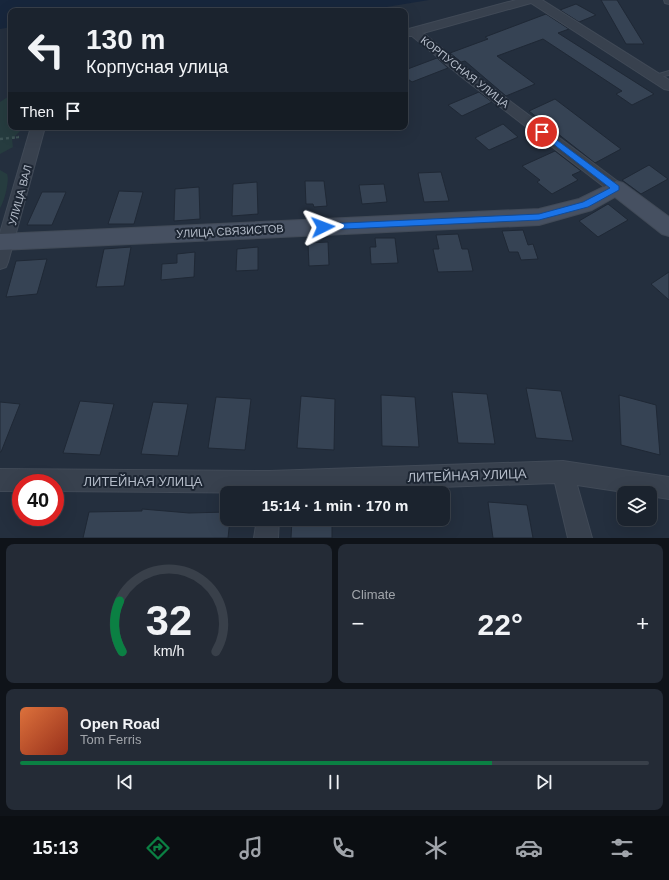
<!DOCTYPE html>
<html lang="en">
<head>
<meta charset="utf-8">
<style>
  :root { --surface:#1b232e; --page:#242b36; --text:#f1f3f6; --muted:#a0a4aa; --line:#39404a; --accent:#0b8043 }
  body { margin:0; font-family:Arial,sans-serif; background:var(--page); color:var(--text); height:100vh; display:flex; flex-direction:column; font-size:15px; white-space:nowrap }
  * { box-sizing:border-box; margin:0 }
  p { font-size:13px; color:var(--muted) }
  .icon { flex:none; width:22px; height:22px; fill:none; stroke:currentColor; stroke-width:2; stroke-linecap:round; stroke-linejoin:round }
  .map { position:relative; height:538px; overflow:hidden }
  .details { display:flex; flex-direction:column; gap:6px; padding:6px; background:#0f1319; flex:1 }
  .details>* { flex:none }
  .banner { position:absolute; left:8px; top:8px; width:400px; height:122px; border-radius:8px; box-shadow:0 4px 16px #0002,0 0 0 1px var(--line); background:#1b232e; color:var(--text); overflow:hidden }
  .buttons { position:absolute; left:617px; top:486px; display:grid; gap:8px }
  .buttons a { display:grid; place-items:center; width:40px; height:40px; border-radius:8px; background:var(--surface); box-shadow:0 4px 16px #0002,0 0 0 1px var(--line); font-size:20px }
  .speed { position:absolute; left:12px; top:474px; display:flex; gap:8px; font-size:20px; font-weight:700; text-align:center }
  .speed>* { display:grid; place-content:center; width:52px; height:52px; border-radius:50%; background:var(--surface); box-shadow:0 4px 16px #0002,0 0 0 1px var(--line); line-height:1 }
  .speed .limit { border:6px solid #d22; background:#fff; color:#111 }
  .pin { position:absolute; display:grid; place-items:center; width:34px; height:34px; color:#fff; margin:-17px; border:2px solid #fff; border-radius:50%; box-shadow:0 1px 4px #0007 }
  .me { position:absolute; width:44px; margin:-22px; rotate:87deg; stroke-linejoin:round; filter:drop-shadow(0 0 3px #0008) }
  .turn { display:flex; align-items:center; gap:14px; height:84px; padding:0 12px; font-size:18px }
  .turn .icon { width:52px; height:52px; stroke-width:2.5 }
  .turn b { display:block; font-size:28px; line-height:34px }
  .then { display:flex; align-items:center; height:38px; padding:0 12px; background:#0003; gap:8px; font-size:15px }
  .big { font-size:30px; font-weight:800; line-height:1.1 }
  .details .tile { flex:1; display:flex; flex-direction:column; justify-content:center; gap:6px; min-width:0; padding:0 14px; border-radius:8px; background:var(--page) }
  .details .dial { align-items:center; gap:0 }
  .dial svg { height:104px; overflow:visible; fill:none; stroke:var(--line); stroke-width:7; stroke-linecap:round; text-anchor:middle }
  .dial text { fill:var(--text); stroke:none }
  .song { display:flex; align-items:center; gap:12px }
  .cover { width:48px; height:48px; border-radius:6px; background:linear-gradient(135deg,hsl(20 70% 55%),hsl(10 70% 35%)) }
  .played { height:4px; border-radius:2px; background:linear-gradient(90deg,var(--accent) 75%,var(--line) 75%) }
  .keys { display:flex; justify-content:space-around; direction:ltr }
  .heat { display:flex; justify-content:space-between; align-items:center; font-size:22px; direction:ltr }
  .details .tiles { flex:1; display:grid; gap:6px; grid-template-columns:1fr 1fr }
  .tile:last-child { grid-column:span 2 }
  .trip { position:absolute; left:220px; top:486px; width:230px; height:40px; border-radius:8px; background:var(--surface); box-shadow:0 4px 16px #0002,0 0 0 1px var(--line); font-weight:800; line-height:40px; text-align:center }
  .menu { display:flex; height:64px; justify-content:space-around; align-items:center; background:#0b0e12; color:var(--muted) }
  .menu .icon { width:28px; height:28px }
  .menu .active { color:var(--accent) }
  .menu b { font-size:18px; color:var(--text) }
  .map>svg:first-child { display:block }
  .green { fill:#263c3f }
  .water { fill:#17263c }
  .building { fill:#364354; stroke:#1f2835 }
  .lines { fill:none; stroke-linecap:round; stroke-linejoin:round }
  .lane-casing { stroke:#414a57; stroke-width:2 }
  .street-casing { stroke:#414a57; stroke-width:2 }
  .secondary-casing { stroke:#414a57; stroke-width:2 }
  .path-far1 { stroke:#3f5557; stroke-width:2; stroke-dasharray:2 2; stroke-linecap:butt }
  .path { stroke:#3f5557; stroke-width:2.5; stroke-dasharray:3 3; stroke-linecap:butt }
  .lane { fill:#38414e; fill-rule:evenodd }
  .street { fill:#38414e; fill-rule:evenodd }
  .secondary { fill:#465061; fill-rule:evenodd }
  .route { fill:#1a73e8; stroke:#114b97 }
  .labels { text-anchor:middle; stroke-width:4; stroke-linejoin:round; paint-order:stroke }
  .street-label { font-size:11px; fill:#b4bcc9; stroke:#1d2633 }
  .near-street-label { font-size:13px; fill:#b4bcc9; stroke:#1d2633 }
</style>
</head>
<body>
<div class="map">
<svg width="669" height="538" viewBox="0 0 669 538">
  <rect width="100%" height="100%" fill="#242f3e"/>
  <g class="green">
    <polygon points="11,95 11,127 24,127 12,139 13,147 0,154 0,102"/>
    <path d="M0 170 7 174C10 180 4 202 0 208Z"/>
  </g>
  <polygon class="water" points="0,0 429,0 362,11 11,11 11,27 0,29"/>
  <g class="building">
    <polygon points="601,0 617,0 644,44 626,44"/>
    <polygon points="576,4 596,15 579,22 560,10"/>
    <polygon points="546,14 569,29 558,33 654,94 632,105 616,94 622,91 543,39 497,56 535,84 506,96 465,61 461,62 450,53 488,39 485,37"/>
    <polygon points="437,58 448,68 412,82 405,77 405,70"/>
    <polygon points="479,92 492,102 462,116 448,105"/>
    <polygon points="555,99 584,121 621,149 595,163 529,111"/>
    <polygon points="503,124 518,137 489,150 475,138"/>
    <polygon points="555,151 581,171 572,175 578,180 552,194 537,182 540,180 522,166"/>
    <polygon points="649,165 668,179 641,194 622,180"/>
    <polygon points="441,172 449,201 424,202 418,173"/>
    <polygon points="305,181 324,181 327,206 314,207 313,204 306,204"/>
    <polygon points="257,182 258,214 232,216 233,184"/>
    <polygon points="384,184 387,202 362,204 359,185"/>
    <polygon points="199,187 200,219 174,221 175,189"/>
    <polygon points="119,191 143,192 134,224 108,224"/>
    <polygon points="42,192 66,192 52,225 27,225"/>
    <polygon points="608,204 628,220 598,237 579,221"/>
    <polygon points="523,230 528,245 533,244 538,259 521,260 518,252 509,252 502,231"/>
    <polygon points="458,234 462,249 468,249 473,271 438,272 433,249 439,249 436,235"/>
    <polygon points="375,238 395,238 398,263 371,264 370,247 376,247"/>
    <polygon points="328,242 329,265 309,266 308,243"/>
    <polygon points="131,247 124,286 96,287 104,249"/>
    <polygon points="258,247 258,270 236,271 237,249"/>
    <polygon points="195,252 194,277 161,280 162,264 177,263 177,254"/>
    <polygon points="47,259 37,294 6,297 16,261"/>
    <polygon points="669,272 669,300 651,284"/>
    <polygon points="526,388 561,391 573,441 536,438"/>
    <polygon points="452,392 487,394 495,444 458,443"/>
    <polygon points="381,395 415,397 419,447 382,446"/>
    <polygon points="619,395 656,405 660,455 621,445"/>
    <polygon points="301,396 335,399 334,450 297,448"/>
    <polygon points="216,397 251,399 245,450 208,448"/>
    <polygon points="80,401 114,404 100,455 63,453"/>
    <polygon points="0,402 20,404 1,452 0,452"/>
    <polygon points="153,402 188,404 178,456 141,454"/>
    <polygon points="488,502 527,505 533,538 493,538"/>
    <polygon points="142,509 189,513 227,512 227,519 230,519 228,538 83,538 89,512 142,511"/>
    <polygon points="292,519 332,519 332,538 291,538"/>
  </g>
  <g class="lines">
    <defs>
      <polygon id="lane" points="669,71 669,75 655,78 652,76"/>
      <g id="street">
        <polygon points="516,0 542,0 669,80 669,90 664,89 531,3 423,33 471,72 621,184 624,188 621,192 616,193 611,192 463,78 412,36 405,36 405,30"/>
        <polygon points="664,0 669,0 669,4 665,3"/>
        <polygon points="31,127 45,127 8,262 6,267 0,269 0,233"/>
        <polygon points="563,461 669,477 669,499 650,496 650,493 630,493 577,485 592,538 568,538 555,483 270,493 55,491 55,483 21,483 21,491 0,491 0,469 270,471"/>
        <polygon points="257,519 279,519 278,538 254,538"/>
      </g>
      <polygon id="secondary" points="616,181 623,183 669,217 669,236 662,234 615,197 592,210 539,225 0,250 0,234 539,209 579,199"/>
    </defs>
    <use href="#lane" class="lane-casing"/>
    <use href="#street" class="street-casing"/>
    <use href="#secondary" class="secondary-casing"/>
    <polyline class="path-far1" points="12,138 19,137"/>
    <polyline class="path" points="0,139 19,137"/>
    <use href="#lane" class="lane"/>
    <use href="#street" class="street"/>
    <use href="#secondary" class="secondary"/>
  </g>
  <polygon class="route" points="542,129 619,186 619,190 588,207 539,220 323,230 319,227 323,224 539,214 583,202 610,188 539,133 538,132"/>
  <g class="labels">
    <g class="street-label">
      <text transform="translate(465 72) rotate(38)" y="4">КОРПУСНАЯ УЛИЦА</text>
      <text transform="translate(20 195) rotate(-75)" y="4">УЛИЦА ВАЛ</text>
      <text transform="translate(230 231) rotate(-3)" y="4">УЛИЦА СВЯЗИСТОВ</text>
    </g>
    <g class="near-street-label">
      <text transform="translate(467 475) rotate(-2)" y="5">ЛИТЕЙНАЯ УЛИЦА</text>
      <text x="143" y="486">ЛИТЕЙНАЯ УЛИЦА</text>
    </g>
  </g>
</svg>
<div class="buttons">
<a><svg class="icon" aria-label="layers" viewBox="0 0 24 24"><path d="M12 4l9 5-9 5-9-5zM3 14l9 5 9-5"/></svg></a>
</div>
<div class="speed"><div class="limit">40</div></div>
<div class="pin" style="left:542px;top:132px;background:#d93025"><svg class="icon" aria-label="arrive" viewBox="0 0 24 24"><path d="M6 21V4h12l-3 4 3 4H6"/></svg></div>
<svg class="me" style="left:323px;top:227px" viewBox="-20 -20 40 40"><path d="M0-17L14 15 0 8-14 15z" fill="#1a73e8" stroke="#fff" stroke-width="4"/></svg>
<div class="trip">15:14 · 1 min · 170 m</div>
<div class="banner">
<div class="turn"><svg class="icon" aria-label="left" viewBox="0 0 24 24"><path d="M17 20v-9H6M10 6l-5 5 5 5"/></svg><div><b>130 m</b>Корпусная улица</div></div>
<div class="then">Then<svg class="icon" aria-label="arrive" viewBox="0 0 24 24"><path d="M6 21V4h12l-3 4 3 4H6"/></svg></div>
</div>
</div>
<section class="details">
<div class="tiles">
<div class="tile dial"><svg viewBox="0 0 100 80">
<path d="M14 69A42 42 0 1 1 86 69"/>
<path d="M14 69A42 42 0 0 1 12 30" stroke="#0b8043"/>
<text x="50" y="56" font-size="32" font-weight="700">32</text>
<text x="50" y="72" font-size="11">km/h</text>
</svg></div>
<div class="tile"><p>Climate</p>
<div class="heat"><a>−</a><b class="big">22°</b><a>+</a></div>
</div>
<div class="tile">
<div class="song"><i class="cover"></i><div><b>Open Road</b><p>Tom Ferris</p></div></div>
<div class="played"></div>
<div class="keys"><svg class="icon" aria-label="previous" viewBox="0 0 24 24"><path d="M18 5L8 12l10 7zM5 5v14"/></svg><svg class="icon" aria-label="pause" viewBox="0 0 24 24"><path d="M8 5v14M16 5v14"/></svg><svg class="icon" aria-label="next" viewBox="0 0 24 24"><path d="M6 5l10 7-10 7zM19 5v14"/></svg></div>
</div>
</div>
</section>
<nav class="menu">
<b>15:13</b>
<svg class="icon active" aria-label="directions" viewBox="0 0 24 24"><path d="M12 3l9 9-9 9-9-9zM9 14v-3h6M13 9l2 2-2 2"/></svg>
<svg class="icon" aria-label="music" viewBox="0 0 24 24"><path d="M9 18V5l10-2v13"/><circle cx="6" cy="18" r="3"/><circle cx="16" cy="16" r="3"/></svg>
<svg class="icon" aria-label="phone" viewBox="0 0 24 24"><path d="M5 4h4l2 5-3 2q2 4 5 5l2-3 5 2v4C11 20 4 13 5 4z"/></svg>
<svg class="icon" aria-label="climate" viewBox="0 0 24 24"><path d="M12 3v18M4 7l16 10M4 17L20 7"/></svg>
<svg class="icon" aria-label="car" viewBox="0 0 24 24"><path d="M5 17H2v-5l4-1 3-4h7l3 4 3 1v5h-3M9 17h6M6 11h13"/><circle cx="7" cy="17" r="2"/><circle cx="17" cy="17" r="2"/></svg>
<svg class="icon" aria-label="filters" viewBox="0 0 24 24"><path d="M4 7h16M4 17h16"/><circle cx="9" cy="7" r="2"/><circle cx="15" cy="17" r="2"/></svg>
</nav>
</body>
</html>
